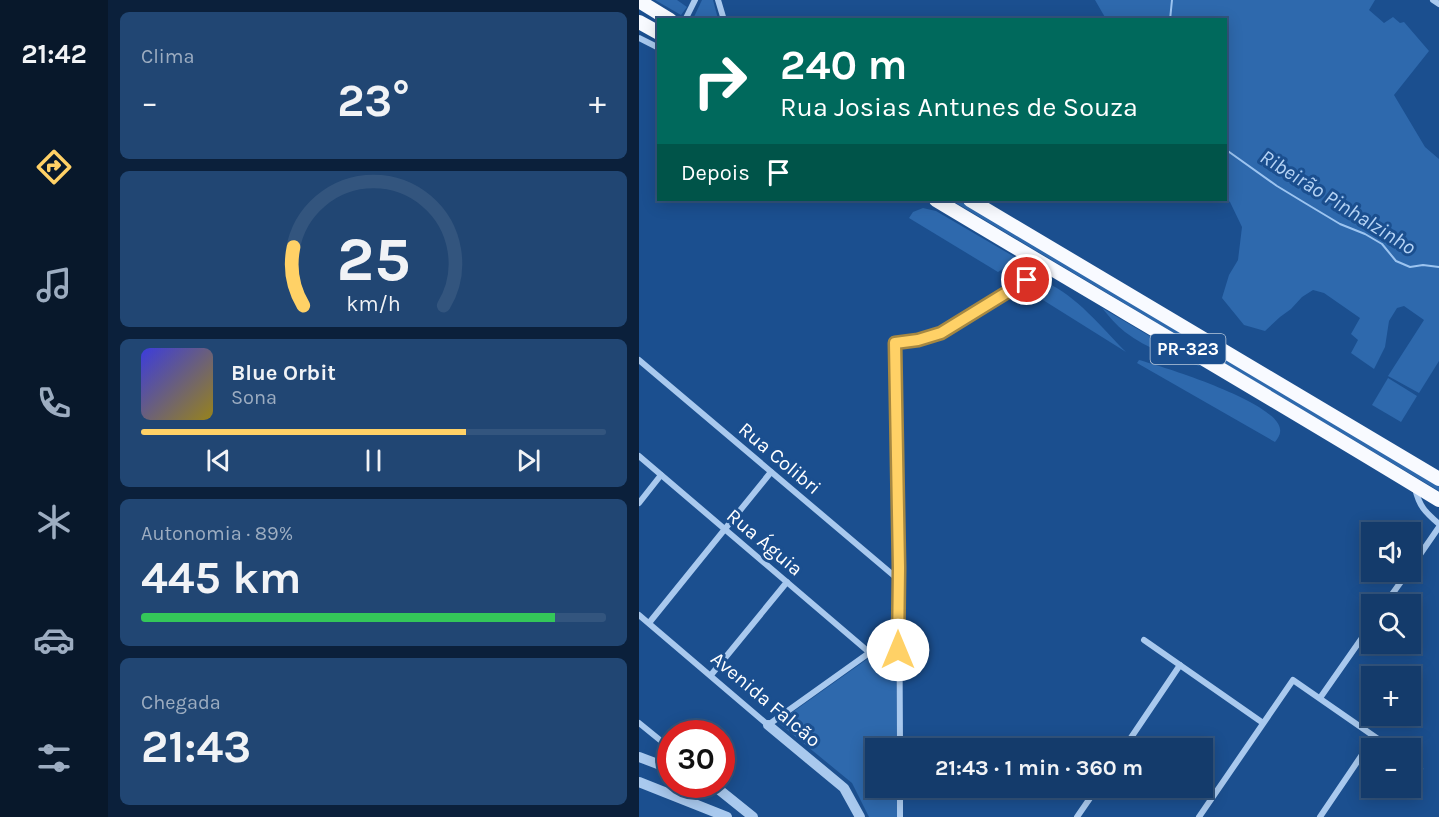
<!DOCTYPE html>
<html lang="pt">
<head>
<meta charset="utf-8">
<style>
  :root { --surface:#143b6b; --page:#214673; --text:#f1f3f6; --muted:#9dadc1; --line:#33557e; --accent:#ffd166 }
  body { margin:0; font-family:Karla,sans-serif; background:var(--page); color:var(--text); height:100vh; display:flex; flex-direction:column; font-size:22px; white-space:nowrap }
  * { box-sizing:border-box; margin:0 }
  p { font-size:20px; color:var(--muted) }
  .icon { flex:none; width:33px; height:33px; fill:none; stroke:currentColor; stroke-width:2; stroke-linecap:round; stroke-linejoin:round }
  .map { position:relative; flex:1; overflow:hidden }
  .details { display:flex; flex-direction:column; gap:12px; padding:12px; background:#0b203b; width:531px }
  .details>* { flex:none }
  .top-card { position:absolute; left:18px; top:18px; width:570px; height:183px; border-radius:0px; box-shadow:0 3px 15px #0003,0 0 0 2px var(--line); background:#00695c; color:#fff; overflow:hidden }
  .tools { position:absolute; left:722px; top:522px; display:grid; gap:12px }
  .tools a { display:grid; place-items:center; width:60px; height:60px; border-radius:0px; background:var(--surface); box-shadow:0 3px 15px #0003,0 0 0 2px var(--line); font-size:30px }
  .speed { position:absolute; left:18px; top:720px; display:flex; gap:12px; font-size:30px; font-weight:700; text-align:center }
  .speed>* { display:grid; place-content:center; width:78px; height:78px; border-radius:50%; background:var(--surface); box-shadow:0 3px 15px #0003,0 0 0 2px var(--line); line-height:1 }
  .speed .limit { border:9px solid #d22; background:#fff; color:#111 }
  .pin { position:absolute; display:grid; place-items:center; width:51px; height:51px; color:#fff; margin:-26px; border:3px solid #fff; border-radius:50%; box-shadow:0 2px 6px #0007 }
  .me { position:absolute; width:66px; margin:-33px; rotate:0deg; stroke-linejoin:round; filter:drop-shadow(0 0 4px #0008) }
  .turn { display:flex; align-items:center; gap:21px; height:126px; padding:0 24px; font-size:27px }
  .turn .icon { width:78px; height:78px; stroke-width:2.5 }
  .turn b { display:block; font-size:42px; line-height:51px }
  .then { display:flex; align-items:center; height:57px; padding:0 24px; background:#0003; gap:12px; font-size:22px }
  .big { font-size:45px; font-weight:700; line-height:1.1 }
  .details .widget { flex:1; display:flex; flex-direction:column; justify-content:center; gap:9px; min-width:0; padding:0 21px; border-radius:9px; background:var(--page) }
  .details .dial { align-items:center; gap:0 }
  .dial svg { height:156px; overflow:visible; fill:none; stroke:var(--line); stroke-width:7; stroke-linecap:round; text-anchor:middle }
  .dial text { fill:var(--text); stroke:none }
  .song { display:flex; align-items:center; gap:18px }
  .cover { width:72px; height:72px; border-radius:9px; background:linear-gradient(135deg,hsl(240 70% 55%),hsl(50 70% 35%)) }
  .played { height:6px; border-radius:3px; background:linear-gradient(90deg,var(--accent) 70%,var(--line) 70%) }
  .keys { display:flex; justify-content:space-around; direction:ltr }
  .heat { display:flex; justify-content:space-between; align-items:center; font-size:33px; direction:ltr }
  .charge { height:9px; border-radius:4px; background:linear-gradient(90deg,#34c759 89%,var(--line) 0) }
  .trip { position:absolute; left:226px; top:738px; width:348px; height:60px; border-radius:0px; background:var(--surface); box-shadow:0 3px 15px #0003,0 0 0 2px var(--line); font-weight:700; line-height:60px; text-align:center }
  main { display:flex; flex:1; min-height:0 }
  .menu { display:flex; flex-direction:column; width:108px; justify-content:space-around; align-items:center; background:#08182b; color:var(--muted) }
  .menu .icon { width:42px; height:42px }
  .menu .active { color:var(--accent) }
  .menu b { font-size:27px; color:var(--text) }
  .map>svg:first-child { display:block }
  .green { fill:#2e69ad }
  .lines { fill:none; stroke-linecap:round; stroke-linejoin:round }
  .stream { stroke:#9cc4f0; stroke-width:2 }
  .minor { stroke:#a9c9ee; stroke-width:6 }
  .tertiary { stroke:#a9c9ee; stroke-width:10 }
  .trunk { stroke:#f8faff; stroke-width:14 }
  .route-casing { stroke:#a68842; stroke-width:15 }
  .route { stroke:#ffd166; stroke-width:10 }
  .labels { text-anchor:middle; stroke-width:6; stroke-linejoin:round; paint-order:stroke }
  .shield { fill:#1b4f8f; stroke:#bbcadd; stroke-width:1.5 }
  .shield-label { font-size:18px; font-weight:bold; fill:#fff }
  .street-label { font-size:20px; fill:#fff; stroke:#1b4f8f }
  .water-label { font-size:21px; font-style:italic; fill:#b5d3f5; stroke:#1b4f8f }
</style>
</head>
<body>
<main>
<nav class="menu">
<b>21:42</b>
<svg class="icon active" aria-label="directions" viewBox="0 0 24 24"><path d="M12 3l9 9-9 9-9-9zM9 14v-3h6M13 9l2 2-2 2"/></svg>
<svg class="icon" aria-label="music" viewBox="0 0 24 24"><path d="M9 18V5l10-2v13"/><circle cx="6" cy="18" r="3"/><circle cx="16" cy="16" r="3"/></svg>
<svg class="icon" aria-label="phone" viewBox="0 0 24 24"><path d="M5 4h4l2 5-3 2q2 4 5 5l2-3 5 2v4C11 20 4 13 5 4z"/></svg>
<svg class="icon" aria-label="climate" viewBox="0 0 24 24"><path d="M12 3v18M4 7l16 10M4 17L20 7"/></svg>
<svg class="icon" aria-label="car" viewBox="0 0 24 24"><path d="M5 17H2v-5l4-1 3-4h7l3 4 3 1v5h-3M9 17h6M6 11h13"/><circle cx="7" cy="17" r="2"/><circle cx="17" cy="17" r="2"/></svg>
<svg class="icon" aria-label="filters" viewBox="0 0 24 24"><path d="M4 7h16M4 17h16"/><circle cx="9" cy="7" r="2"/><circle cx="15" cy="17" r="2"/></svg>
</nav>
<section class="details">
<div class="widget"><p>Clima</p>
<div class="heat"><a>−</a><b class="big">23°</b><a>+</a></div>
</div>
<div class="widget dial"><svg viewBox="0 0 100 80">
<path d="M14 69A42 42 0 1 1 86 69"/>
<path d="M14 69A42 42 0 0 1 9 39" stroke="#ffd166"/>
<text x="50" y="56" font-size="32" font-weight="700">25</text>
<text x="50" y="72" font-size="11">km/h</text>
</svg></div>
<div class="widget">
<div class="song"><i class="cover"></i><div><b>Blue Orbit</b><p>Sona</p></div></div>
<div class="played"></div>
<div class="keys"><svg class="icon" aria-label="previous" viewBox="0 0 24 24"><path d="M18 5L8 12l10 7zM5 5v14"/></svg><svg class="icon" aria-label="pause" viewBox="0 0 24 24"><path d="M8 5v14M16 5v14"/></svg><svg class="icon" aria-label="next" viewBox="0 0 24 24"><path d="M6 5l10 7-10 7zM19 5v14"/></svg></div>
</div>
<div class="widget"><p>Autonomia · 89%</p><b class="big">445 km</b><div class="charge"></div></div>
<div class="widget"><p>Chegada</p><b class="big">21:43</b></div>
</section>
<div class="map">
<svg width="800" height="817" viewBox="0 0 800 817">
  <rect width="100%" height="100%" fill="#1b4f8f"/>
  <g class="green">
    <polygon points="16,0 38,0 48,7 42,15"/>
    <polygon points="63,0 74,0 79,19 54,19"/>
    <polygon points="456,0 736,0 730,10 745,23 754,17 761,23 765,22 790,51 755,95 786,147 800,159 800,361 780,393 749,376 785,320 765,306 758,308 750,321 746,347 735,369 712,353 719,340 712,334 721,318 685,293 674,290 663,297 652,309 641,317 626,331 605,325 583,298 590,275 599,260 603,227 591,202 587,199 586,20 467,19"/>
    <polygon points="312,200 329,200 800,482 800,491"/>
    <polygon points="284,208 297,211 379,259 359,272 270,218 274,212"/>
    <path d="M406 282C437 295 463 328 487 352L388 290Z"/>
    <path d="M463 308 563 367C537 358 508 349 486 332 477 325 470 316 463 308Z"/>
    <path d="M500 360C525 367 638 402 641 429 642 434 639 438 636 442L498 363Z"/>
    <polygon points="749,378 778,396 762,422 733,405"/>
    <polygon points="257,635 258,748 237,748 237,788 258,788 258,817 230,817 213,783 141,724 141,721 248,645"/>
  </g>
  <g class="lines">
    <g class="stream">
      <polyline points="531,20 533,0"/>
      <polyline points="586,149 638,186 666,203 701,224 726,234 743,244 757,261 771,267 784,265 800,267"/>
    </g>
    <g class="minor">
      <polyline points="79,0 85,20"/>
      <polyline points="794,0 800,4"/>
      <polyline points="46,20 56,0"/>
      <polyline points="0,38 20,48"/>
      <polyline points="0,360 260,580"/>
      <polyline points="0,456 231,653"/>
      <path d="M776 488C780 506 786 512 800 524"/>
      <polyline points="0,503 22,475"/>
      <polyline points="771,569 800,527"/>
      <polyline points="746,604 769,572"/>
      <polyline points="0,615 129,725 244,643 259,626"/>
      <polyline points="10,623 132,472"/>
      <polyline points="505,640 624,723"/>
      <polyline points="72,675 148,582"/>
      <polyline points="681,698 732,625"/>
      <polyline points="0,723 32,749"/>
      <polyline points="261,748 260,555 256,343 279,340 302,333 389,281 400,263"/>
      <polyline points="485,748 541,665"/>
      <polyline points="771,762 781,769"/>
      <polyline points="261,788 261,817"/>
      <polyline points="438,817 458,788"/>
      <polyline points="560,817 654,680 752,748"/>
      <polyline points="681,817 735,737"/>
    </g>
    <g class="tertiary">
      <polyline points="129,725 205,788 221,817"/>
      <polyline points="0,757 32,769"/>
      <polyline points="0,782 88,817"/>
      <polyline points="73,784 114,817"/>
    </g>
    <g class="trunk">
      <polyline points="0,1 31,20"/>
      <polyline points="0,22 20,33"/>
      <path d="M297 200C464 300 633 398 800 500"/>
      <polyline points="331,200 800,479"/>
    </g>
  </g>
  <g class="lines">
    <defs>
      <polyline id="route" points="259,650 260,568 256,343 279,340 302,333 388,280"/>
    </defs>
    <use href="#route" class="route-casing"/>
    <use href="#route" class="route"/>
  </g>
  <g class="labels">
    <rect class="shield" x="511.5" y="334" width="75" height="30" rx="4.5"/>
    <g class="shield-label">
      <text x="549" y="355">PR-323</text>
    </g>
    <g class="street-label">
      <text transform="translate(141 458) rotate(40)" y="7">Rua Colibri</text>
      <text transform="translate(126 542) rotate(40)" y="7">Rua Águia</text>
      <text transform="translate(127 699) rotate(40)" y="7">Avenida Falcão</text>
    </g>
    <g class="water-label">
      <text transform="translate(699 202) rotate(32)" y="7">Ribeirão Pinhalzinho</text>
    </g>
  </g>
</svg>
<div class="tools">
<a><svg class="icon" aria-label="sound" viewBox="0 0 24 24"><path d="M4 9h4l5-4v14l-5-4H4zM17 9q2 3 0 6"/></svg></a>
<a><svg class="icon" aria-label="search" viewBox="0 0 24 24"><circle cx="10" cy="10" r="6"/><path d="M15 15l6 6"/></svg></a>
<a>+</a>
<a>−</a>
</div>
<div class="speed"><div class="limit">30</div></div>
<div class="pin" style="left:388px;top:280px;background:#d93025"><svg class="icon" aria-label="arrive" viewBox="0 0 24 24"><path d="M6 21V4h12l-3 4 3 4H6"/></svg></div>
<svg class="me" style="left:259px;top:650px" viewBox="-20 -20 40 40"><circle r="19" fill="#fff"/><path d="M0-13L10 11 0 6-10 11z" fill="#ffd166"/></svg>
<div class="trip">21:43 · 1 min · 360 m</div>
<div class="top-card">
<div class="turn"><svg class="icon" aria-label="right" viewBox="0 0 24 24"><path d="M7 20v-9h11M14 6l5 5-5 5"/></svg><div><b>240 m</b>Rua Josias Antunes de Souza</div></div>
<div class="then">Depois<svg class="icon" aria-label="arrive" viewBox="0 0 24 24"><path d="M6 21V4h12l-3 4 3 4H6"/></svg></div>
</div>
</div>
</main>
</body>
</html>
